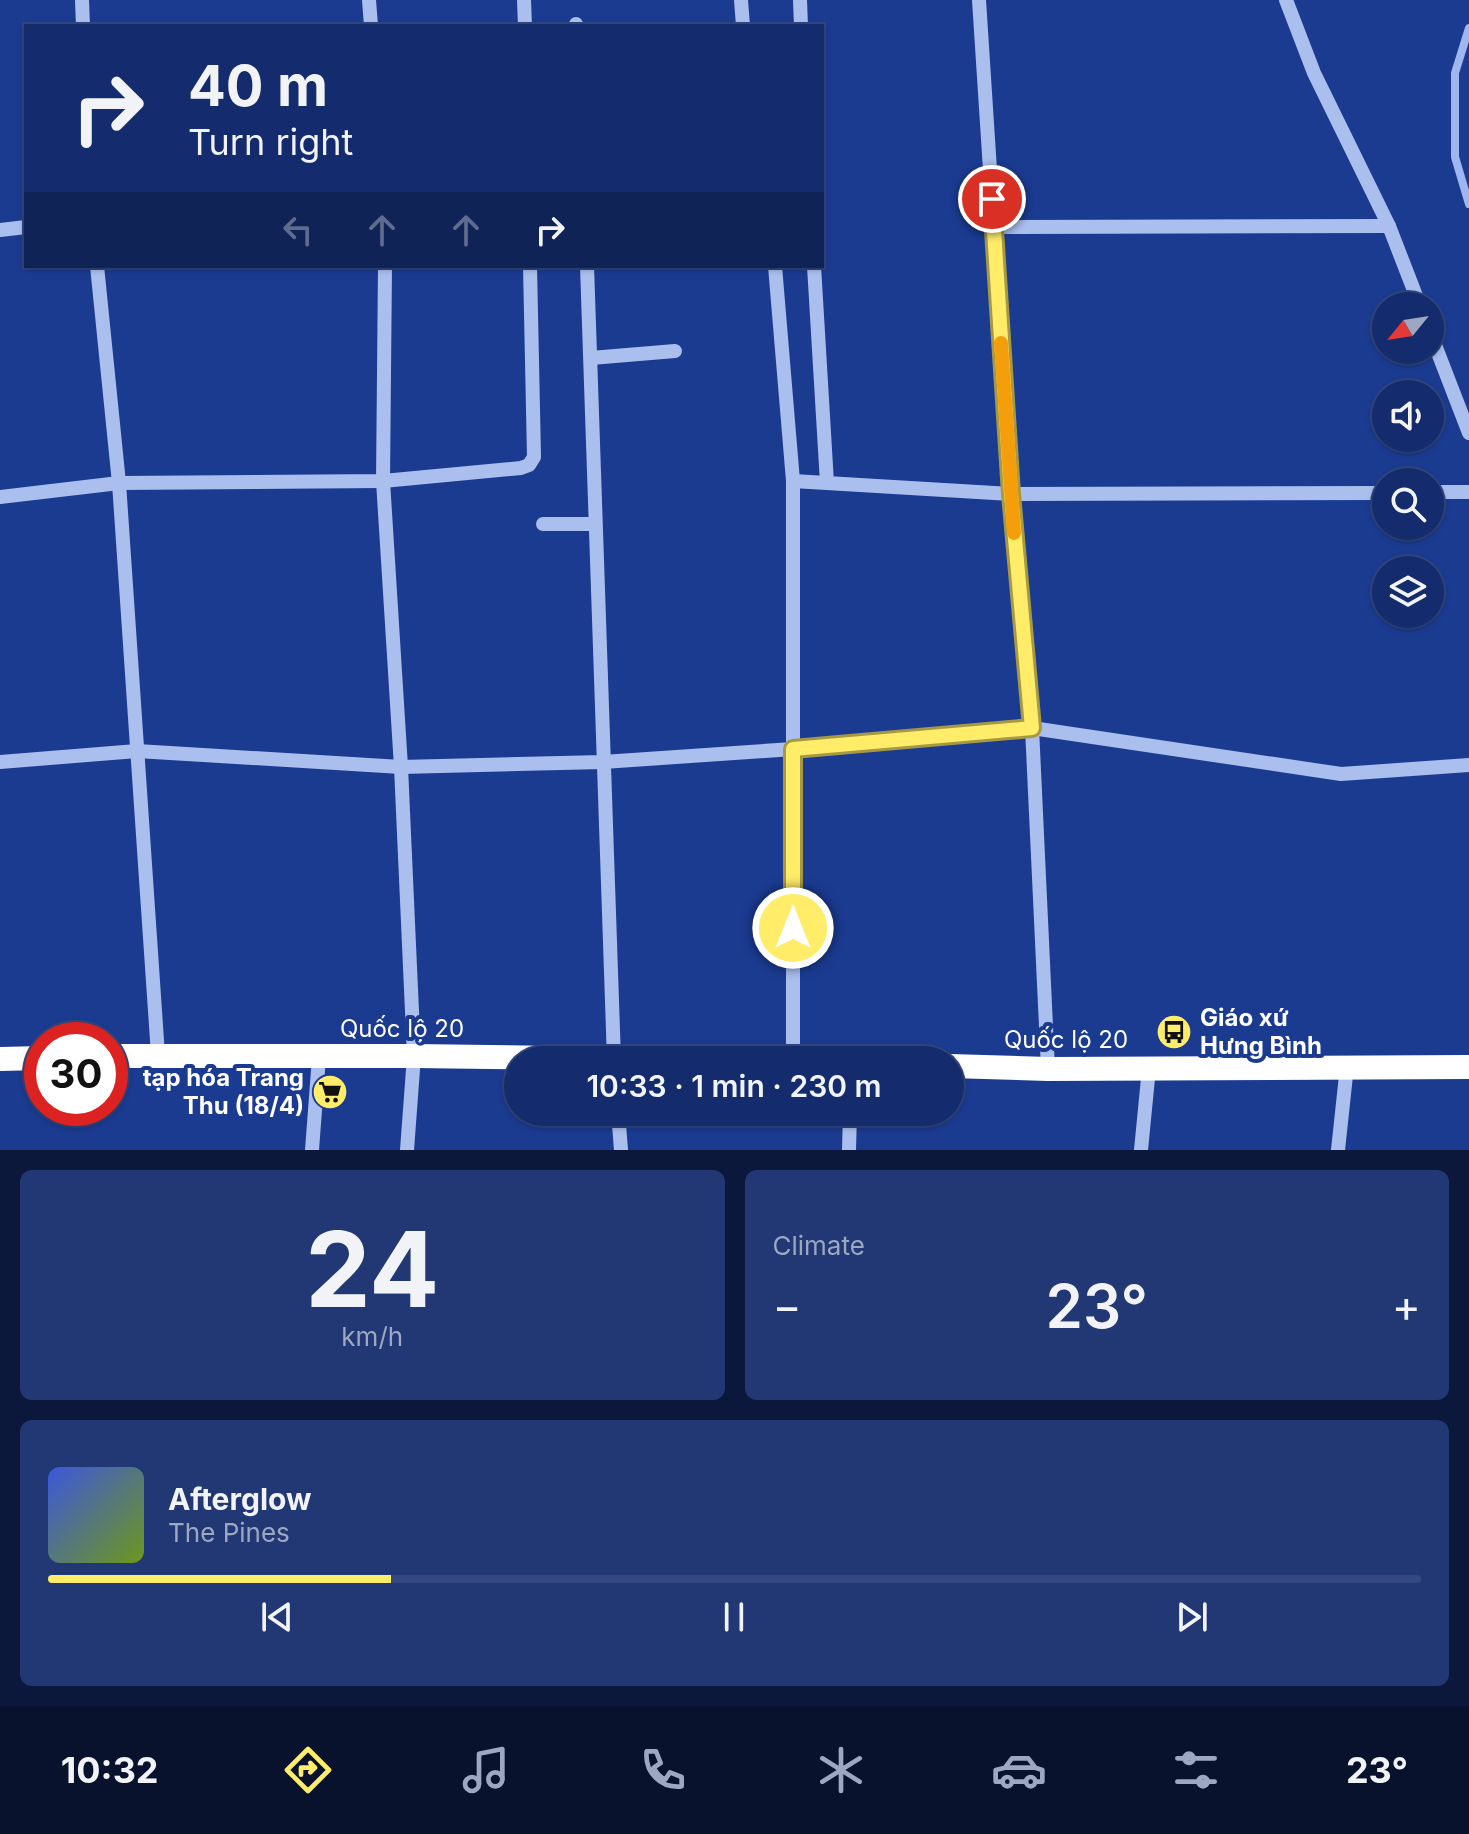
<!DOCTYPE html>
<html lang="en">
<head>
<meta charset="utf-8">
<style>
  :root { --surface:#142c6d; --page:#213875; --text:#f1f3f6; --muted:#9da7c2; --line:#334880; --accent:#ffec69 }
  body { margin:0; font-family:Inter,sans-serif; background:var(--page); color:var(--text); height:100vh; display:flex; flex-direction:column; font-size:30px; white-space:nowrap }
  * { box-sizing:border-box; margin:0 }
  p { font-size:26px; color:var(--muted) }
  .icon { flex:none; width:44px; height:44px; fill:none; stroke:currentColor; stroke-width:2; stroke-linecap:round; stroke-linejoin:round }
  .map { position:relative; height:1150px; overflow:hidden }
  .sheet { display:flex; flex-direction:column; gap:20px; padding:20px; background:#0b183c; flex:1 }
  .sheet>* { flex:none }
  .banner { position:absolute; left:24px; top:24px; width:800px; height:244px; border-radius:0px; box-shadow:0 2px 6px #0004,0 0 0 2px var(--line); background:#142c6d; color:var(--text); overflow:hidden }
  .needle { width:52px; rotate:240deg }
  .controls { position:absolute; left:1372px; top:292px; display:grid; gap:16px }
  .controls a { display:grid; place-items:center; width:72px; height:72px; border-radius:50%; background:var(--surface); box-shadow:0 2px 6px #0004,0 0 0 2px var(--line); font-size:40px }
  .speed { position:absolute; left:24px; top:1022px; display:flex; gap:16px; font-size:40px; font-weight:700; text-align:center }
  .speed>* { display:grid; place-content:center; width:104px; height:104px; border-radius:50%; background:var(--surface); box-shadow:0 2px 6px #0004,0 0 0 2px var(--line); line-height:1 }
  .speed .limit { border:12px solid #d22; background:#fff; color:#111 }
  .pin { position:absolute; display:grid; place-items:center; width:68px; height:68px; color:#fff; margin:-34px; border:4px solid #fff; border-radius:50%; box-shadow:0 2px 8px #0007 }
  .me { position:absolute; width:88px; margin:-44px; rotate:0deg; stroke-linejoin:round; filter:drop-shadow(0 0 6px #0008) }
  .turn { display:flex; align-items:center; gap:28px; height:168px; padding:0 32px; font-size:36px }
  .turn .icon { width:104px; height:104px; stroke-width:2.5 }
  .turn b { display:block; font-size:56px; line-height:68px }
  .lanes { display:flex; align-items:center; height:76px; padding:0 32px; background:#0003; justify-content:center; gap:40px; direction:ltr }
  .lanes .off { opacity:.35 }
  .big { font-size:60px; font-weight:600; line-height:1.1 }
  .sheet .card { flex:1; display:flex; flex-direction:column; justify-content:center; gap:12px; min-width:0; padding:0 28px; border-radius:12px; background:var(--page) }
  .sheet .dial { align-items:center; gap:0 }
  .dial b { font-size:104px; line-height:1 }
  .song { display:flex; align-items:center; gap:24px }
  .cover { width:96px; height:96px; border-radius:12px; background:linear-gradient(135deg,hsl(230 70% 55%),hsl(80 70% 35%)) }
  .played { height:8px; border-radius:4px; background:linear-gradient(90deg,var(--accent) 25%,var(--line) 25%) }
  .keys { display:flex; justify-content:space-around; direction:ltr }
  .heat { display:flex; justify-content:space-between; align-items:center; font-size:44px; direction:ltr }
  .sheet .tiles { flex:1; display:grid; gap:20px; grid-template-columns:1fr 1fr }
  .card:last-child { grid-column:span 2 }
  .trip { position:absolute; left:504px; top:1046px; width:460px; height:80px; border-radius:40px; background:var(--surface); box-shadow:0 2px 6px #0004,0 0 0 2px var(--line); font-weight:600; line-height:80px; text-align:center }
  .tabs { display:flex; height:128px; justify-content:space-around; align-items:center; background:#08122c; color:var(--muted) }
  .tabs .icon { width:56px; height:56px }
  .tabs .current { color:var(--accent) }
  .tabs b { font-size:36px; color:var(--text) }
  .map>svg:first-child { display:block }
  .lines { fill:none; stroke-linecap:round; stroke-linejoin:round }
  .stream { stroke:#9eb7f0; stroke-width:8 }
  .minor { stroke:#abbfee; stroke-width:14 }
  .highway { stroke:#fff; stroke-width:24 }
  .route-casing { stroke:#a69944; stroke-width:20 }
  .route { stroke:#ffec69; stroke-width:14 }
  .slow { stroke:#f59e0b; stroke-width:14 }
  .labels { text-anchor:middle; stroke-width:8; stroke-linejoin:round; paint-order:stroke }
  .poi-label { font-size:24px; font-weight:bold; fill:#fff; stroke:#1b3b91; text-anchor:start }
  .street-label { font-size:24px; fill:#fff; stroke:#1b3b91 }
</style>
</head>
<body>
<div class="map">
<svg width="1469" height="1150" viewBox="0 0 1469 1150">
  <rect width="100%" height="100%" fill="#1b3b91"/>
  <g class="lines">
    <polyline class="stream" points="1469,28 1455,73 1455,157 1469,204"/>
    <g class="minor">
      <polyline points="82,0 83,26"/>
      <polyline points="369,0 371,26"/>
      <polyline points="524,0 525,26"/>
      <polyline points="741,0 743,26"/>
      <polyline points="800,0 801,26"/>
      <polyline points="979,0 1011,494 1032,728 1048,1069"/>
      <polyline points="1286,0 1314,73 1389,226 1420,306"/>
      <polyline points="576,24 576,26"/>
      <polyline points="994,227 1389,226"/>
      <polyline points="0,230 26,227"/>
      <polyline points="97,266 119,483 158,1055"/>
      <polyline points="385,266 383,481 401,767 414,1056 407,1150"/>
      <polyline points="587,266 614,1060"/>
      <polyline points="775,266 793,481 793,1060"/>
      <polyline points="814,266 827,483"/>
      <polyline points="1430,332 1469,433"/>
      <polyline points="591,358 675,351"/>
      <polyline points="793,481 1011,494 1386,493"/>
      <polyline points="1430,492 1469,492"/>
      <polyline points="0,497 119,483 383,481 521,468 529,465 534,457 530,266"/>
      <polyline points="543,524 595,524"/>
      <polyline points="0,762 137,751 401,767 603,762 793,749 1032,728 1341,774 1469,765"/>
      <polyline points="618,1112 621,1150"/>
      <polyline points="312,1150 319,1057"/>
      <polyline points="849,1150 850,1112"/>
      <polyline points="1141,1150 1149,1068"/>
      <polyline points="1338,1150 1347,1066"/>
    </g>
    <g class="highway">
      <polyline points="110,1056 414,1056 695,1060"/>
      <polyline points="0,1059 42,1058"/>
      <polyline points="950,1066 1048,1069 1469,1067"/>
    </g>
  </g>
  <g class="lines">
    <defs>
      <polyline id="route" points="793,928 793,749 1032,728 1011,494 992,199"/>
    </defs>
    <use href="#route" class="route-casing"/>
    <use href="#route" class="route"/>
    <polyline class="slow" points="1001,343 1014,533"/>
  </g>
  <defs>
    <symbol id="bus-disc" viewBox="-11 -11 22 22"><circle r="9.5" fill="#ffec69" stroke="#1b3b91"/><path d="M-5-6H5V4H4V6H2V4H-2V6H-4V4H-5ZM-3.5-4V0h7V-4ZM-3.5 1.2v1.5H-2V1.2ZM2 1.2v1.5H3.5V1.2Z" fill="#111"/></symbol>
    <symbol id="supermarket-disc" viewBox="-11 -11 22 22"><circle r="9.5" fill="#ffec69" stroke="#1b3b91"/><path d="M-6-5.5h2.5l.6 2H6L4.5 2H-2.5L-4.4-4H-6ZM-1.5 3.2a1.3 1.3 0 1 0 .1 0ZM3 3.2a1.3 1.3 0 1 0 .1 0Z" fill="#111"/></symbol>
  </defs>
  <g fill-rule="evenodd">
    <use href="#bus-disc" x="1154" y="1012" width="40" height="40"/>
    <use href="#supermarket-disc" x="310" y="1072" width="40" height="40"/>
  </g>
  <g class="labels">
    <g class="poi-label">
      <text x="1200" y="1026">Giáo xứ<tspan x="1200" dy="28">Hưng Bình</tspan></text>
      <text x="304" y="1086" text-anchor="end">tạp hóa Trang<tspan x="304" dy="28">Thu (18/4)</tspan></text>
    </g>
    <g class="street-label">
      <text x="402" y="1037">Quốc lộ 20</text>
      <text x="1066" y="1048">Quốc lộ 20</text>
    </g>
  </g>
</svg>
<div class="controls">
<a><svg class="needle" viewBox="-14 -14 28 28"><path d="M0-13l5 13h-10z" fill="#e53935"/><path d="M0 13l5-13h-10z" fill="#9da7c2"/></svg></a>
<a><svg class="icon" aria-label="sound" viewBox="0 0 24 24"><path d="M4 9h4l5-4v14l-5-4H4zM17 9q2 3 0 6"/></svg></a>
<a><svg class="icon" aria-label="search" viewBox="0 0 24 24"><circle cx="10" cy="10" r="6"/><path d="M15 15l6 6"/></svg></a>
<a><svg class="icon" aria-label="layers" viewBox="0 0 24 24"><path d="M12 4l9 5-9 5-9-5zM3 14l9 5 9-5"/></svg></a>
</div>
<div class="speed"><div class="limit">30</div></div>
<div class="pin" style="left:992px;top:199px;background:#d93025"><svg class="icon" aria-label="arrive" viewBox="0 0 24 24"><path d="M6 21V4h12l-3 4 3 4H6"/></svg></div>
<svg class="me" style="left:793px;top:928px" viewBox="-20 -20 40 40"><circle r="17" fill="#ffec69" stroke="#fff" stroke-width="3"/><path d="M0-11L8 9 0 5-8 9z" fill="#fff"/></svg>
<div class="trip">10:33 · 1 min · 230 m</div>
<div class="banner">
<div class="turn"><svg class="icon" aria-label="right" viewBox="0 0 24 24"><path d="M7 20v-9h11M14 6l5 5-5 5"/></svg><div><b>40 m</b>Turn right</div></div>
<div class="lanes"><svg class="icon off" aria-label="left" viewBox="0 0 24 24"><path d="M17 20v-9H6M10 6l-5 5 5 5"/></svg><svg class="icon off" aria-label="ahead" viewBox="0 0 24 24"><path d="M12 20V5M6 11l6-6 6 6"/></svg><svg class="icon off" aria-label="ahead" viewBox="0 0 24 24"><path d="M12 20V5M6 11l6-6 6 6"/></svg><svg class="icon" aria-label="right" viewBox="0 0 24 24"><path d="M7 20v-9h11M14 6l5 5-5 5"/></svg></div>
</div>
</div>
<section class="sheet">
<div class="tiles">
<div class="card dial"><b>24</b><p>km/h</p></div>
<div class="card"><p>Climate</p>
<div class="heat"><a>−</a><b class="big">23°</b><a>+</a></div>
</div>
<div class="card">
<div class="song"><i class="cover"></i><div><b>Afterglow</b><p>The Pines</p></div></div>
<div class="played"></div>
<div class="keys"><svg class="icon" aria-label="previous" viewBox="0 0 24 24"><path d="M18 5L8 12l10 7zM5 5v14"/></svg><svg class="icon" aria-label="pause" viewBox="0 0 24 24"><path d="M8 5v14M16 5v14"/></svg><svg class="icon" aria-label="next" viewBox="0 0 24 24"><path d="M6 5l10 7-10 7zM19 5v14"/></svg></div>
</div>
</div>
</section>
<nav class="tabs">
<b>10:32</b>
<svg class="icon current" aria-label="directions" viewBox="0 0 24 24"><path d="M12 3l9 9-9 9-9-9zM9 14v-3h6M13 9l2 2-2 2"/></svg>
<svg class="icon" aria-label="music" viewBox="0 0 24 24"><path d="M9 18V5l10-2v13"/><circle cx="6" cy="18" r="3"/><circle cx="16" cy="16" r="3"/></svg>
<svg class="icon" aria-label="phone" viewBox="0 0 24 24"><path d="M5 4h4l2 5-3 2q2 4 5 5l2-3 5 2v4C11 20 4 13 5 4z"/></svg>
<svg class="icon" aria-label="climate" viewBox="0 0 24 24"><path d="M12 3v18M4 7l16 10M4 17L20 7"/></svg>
<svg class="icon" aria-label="car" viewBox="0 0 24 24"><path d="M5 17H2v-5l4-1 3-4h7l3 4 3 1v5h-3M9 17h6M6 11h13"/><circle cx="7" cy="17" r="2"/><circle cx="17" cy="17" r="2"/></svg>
<svg class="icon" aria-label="filters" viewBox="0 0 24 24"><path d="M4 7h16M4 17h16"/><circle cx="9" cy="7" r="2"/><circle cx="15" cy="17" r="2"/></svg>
<b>23°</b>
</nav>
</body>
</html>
